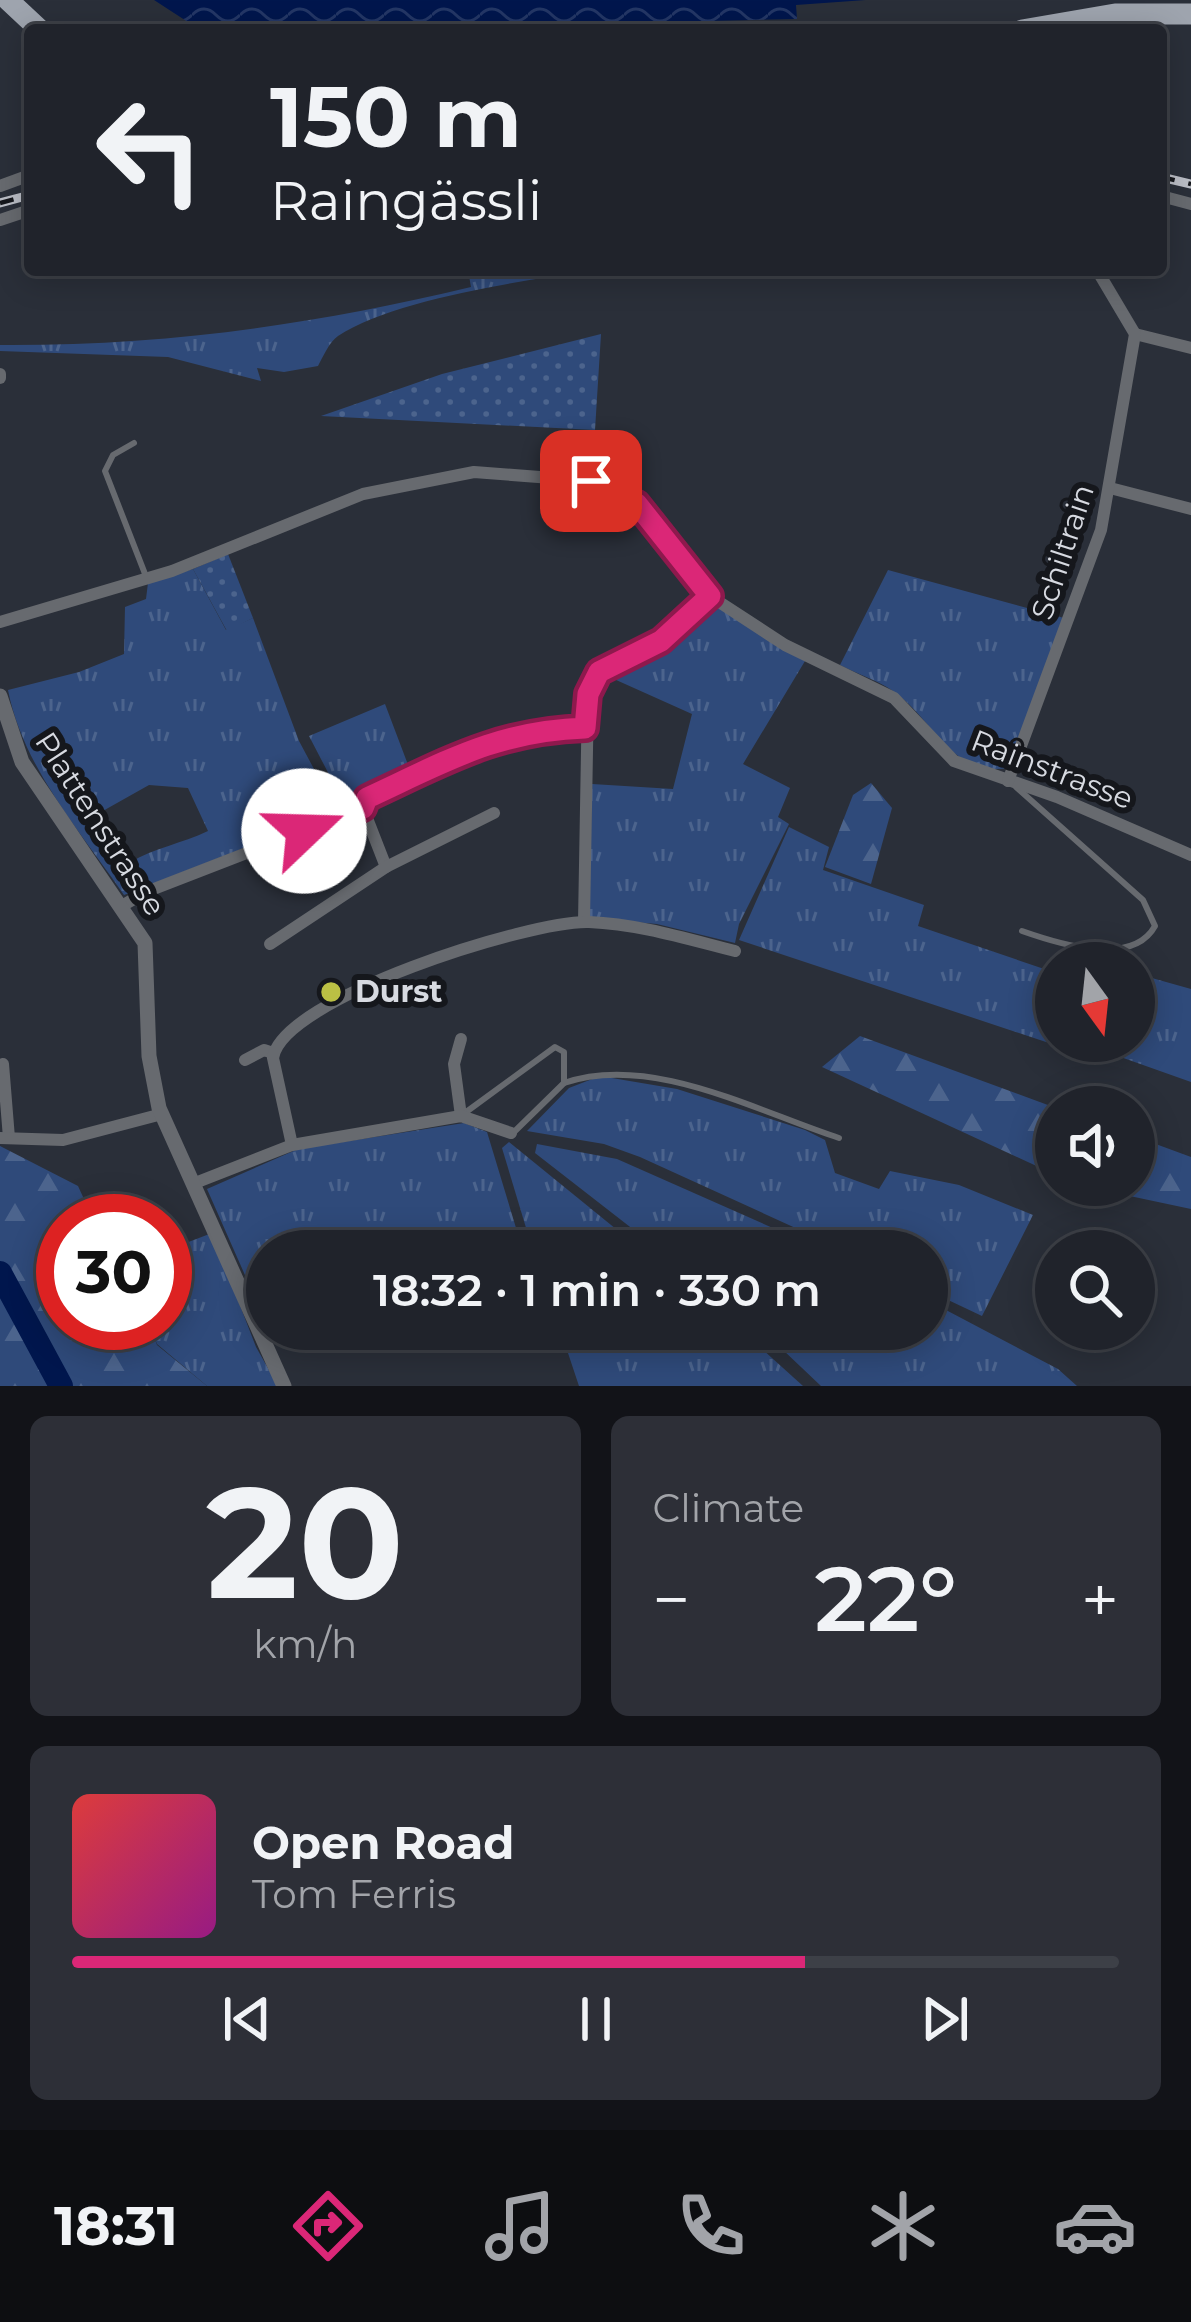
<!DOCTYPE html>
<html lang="en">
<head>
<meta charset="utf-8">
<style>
  :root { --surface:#20232b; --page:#2d2f37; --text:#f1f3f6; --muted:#a2a4a9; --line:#3d4047; --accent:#db2777 }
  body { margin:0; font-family:Montserrat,sans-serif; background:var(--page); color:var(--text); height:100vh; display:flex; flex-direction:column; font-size:45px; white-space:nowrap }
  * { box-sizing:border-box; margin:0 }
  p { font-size:39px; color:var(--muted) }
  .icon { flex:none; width:66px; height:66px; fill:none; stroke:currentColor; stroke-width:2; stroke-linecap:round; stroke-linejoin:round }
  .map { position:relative; height:1386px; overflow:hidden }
  .panel { display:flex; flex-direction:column; gap:30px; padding:30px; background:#121318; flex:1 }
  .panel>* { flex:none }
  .hud { position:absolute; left:24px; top:24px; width:1143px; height:252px; border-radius:12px; box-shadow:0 6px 30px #0003,0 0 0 3px var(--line); background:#20232b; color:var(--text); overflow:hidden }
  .needle { width:78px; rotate:165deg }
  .tools { position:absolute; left:1035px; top:942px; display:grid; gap:24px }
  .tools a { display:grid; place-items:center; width:120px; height:120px; border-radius:50%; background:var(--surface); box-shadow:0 6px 30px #0003,0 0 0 3px var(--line); font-size:60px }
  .speed { position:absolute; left:36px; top:1194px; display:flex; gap:24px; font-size:60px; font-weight:700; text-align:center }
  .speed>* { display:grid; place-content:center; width:156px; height:156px; border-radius:50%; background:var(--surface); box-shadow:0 6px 30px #0003,0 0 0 3px var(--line); line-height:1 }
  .speed .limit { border:18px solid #d22; background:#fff; color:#111 }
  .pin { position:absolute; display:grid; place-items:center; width:102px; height:102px; color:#fff; margin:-51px; border-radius:24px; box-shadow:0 6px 18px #0006 }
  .me { position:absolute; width:132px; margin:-66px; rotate:69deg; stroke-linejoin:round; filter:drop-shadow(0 0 9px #0008) }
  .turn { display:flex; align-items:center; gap:42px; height:252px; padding:0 48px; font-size:54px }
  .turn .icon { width:156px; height:156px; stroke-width:2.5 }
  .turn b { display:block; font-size:84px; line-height:102px }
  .big { font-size:90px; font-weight:600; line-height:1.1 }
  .panel .widget { flex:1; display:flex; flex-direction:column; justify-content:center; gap:18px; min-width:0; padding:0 42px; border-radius:18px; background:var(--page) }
  .panel .dial { align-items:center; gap:0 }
  .dial b { font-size:156px; line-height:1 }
  .song { display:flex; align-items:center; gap:36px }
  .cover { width:144px; height:144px; border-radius:18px; background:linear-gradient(135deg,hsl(0 70% 55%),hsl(310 70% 35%)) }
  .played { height:12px; border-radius:6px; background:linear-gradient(90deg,var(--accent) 70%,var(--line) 70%) }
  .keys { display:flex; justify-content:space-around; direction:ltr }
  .heat { display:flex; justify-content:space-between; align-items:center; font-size:66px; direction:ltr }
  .panel .tiles { flex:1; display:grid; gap:30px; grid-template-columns:1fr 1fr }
  .widget:last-child { grid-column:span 2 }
  .trip { position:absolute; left:246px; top:1230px; width:702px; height:120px; border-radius:60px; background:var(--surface); box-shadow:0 6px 30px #0003,0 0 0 3px var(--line); font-weight:600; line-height:120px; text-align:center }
  .tabs { display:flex; height:192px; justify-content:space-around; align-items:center; background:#0d0e11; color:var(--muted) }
  .tabs .icon { width:84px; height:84px }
  .tabs .active { color:var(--accent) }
  .tabs b { font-size:54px; color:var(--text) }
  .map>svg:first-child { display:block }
  .grass { fill:url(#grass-tufts); fill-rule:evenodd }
  .forest { fill:url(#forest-firs) }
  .garden { fill:url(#garden-dots) }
  .water { fill:url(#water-waves) }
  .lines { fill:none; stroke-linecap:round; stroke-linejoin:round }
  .river { stroke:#00164d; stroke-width:24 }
  .service { stroke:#676a6f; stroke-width:6 }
  .minor { stroke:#676a6f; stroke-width:12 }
  .tertiary { stroke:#676a6f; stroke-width:15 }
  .primary { stroke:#9ea4ae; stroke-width:21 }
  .rail-casing { stroke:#babdc5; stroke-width:9 }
  .rail { stroke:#15171c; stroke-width:4.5; stroke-dasharray:14; stroke-linecap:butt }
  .route-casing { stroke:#8e194d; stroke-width:30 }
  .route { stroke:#db2777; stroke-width:21 }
  .poi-dot { fill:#bbc044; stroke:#15171c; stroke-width:4.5 }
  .labels { text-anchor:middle; stroke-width:12; stroke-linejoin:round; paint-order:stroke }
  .street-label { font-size:30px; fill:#d7dae1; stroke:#15171c }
  .poi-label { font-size:30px; font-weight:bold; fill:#d7dae1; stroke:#15171c; text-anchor:start }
</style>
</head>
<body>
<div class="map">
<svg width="1191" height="1386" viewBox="0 0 1191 1386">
  <defs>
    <pattern id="grass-tufts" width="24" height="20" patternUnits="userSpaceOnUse" patternTransform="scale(3)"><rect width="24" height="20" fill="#2f4a7a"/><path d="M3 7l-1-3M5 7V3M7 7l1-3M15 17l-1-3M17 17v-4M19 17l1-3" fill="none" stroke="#4c648d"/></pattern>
    <pattern id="forest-firs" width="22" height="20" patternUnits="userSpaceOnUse" patternTransform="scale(3)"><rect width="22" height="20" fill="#2f4a7a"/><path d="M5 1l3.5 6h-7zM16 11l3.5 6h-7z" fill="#4c648d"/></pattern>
    <pattern id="garden-dots" width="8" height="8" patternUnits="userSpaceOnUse" patternTransform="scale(3)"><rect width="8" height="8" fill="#2f4a7a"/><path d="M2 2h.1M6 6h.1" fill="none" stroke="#4c648d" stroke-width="1.8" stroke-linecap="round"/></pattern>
    <pattern id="water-waves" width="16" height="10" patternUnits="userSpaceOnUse" patternTransform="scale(3)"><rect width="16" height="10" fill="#00164d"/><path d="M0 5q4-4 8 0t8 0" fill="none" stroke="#243766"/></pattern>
  </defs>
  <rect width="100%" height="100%" fill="#2a2f39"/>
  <g class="grass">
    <path d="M468 270H591C524 281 393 299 338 336 329 342 323 357 318 366L284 372 257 368 261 381 168 357 0 351V345C164 346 312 325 471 287Z"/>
    <path d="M193 569 226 630 253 618 299 741 337 812 124 895C80 831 23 767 8 690L79 672 124 654 125 607 146 599 148 583ZM149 785 188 788 208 831C181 844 156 847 129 863L101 812Z"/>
    <path d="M888 570 1064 618 1008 768C951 778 933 718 893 691 877 680 857 674 840 665Z"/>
    <polygon points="711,603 805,661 743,764 790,788 778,817 789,824 739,924 735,943 657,924 589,918 592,784 673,789 692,714 605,675 683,634"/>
    <polygon points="385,704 410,770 361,793 356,804 346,807 309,736"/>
    <polygon points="789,827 829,847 823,870 924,905 918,926 1056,973 1056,1041 1134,1041 1134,973 1191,989 1191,1082 1098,1049 1046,1042 739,940"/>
    <polygon points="600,1076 677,1089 805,1130 825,1140 835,1173 879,1189 890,1171 959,1185 1033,1215 982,1316 927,1290 927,1251 846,1251 640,1157 604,1144 527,1131 569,1088"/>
    <polygon points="464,1123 487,1132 523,1251 267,1251 267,1290 252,1291 207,1189 298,1149"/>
    <polygon points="509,1142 643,1251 533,1251 502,1148"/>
    <polygon points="537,1144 617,1159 825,1251 661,1251 535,1153"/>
    <polygon points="212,1233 256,1347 278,1386 207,1386 157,1344 149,1323 165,1323 165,1251"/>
    <polygon points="927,1300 1058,1369 1077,1386 821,1386 761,1329 927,1329"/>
    <polygon points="560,1329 740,1329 803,1386 579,1386"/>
  </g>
  <g class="forest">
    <polygon points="871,783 892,808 871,884 825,867 853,795"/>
    <polygon points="860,1036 1056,1108 1056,1175 822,1067"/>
    <polygon points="1134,1136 1191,1157 1191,1209 1078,1185 1134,1185"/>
    <polygon points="0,1146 78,1186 94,1221 63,1221 63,1323 149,1323 157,1345 207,1386 0,1386"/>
  </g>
  <g class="garden">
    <polygon points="601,334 595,430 321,416 442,374"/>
    <polygon points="228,554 253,618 227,631 193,569"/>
  </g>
  <polygon class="water" points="154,0 866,0 796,5 797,19 619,23 619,30 211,30 194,26"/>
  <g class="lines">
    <polyline class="river" points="0,1273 61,1386"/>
    <g class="service">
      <polyline points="134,443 113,455 105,471 147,579"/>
      <path d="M1016 787 1143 900 1155 926C1132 968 1056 943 1022 931"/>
      <path d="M564 1083C650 1053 756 1111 839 1138"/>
      <polyline points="462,1115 555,1047 564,1052 564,1083 514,1132"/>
    </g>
    <g class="minor">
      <polyline points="0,186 30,175"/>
      <polyline points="1161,196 1191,204"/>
      <polyline points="0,220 30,210"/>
      <polyline points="1135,334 1191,348"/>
      <polyline points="0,374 0,378"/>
      <polyline points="1110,488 1191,509"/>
      <polyline points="0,622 172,571 363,494 474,472 591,481 637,504 710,596 785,645 894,698 954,761 1057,797 1191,855"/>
      <polyline points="1008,781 1101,530 1135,334 1097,270"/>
      <polyline points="363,808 386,867"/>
      <path d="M120 907 146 892 363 808 367 798C446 762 496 731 585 728"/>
      <polyline points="584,922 588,694 600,672 661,641 710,596"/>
      <polyline points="270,944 386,867 494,813"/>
      <polyline points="461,1039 454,1064 461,1116"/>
      <polyline points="245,1060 264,1050 273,1053"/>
      <polyline points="3,1064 9,1138"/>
      <polyline points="0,1138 63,1140 162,1114"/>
      <path d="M292 1145 273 1058C282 998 531 920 589 922 639 924 687 939 735 951"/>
      <polyline points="195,1183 292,1145 461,1116 511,1133"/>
    </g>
    <polyline class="tertiary" points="0,696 22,762 145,943 149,1056 159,1108 284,1386"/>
    <g class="primary">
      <polyline points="8,0 40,30"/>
      <polyline points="1022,30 1115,14 1191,14"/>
    </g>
    <defs>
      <g id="rail">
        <polyline points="1161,177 1191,184"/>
        <polyline points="0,203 30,195"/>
      </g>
    </defs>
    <use href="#rail" class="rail-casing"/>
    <use href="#rail" class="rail"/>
  </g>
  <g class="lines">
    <defs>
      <path id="route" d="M304 831 363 808 367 798C445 762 496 731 585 728L588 694 599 672 661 641 710 596 637 504 591 481"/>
    </defs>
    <use href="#route" class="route-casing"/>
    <use href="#route" class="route"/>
  </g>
  <circle class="poi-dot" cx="331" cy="992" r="12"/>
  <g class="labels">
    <g class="street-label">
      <text transform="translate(1063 552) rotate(-72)" y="10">Schiltrain</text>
      <text transform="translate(1052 770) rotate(21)" y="10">Rainstrasse</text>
      <text transform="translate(100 824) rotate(57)" y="10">Plattenstrasse</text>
    </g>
    <g class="poi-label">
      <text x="355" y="1002">Durst</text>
    </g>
  </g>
</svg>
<div class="tools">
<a><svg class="needle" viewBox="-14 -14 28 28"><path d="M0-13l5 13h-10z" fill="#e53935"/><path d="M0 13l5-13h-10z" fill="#a2a4a9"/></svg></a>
<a><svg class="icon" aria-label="sound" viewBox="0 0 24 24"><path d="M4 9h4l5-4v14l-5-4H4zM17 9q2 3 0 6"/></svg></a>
<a><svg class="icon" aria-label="search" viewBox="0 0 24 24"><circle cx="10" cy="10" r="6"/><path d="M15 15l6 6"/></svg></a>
</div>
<div class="speed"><div class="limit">30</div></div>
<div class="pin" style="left:591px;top:481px;background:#d93025"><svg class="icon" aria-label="arrive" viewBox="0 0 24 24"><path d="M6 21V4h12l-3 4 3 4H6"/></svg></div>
<svg class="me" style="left:304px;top:831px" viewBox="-20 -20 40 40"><circle r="19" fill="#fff"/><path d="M0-13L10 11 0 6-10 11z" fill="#db2777"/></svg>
<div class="trip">18:32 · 1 min · 330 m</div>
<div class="hud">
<div class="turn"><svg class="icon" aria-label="left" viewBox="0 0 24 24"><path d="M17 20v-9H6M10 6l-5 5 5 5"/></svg><div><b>150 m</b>Raingässli</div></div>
</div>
</div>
<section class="panel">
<div class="tiles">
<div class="widget dial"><b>20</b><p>km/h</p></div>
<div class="widget"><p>Climate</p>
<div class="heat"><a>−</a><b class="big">22°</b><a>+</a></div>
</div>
<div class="widget">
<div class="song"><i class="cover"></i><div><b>Open Road</b><p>Tom Ferris</p></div></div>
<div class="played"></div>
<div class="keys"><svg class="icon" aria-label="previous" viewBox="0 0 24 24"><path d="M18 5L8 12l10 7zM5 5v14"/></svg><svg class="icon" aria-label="pause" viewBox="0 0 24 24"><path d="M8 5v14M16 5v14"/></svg><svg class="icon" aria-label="next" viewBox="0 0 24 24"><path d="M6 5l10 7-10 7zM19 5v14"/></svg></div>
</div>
</div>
</section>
<nav class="tabs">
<b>18:31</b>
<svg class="icon active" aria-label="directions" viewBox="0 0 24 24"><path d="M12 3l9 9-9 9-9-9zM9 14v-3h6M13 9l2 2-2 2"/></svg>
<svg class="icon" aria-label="music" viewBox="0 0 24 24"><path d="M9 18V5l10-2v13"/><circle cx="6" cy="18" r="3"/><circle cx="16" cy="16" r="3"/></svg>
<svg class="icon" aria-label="phone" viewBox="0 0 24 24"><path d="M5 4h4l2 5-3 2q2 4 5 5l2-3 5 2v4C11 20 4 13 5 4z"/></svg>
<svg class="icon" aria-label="climate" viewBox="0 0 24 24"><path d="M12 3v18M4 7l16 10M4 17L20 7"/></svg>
<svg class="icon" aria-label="car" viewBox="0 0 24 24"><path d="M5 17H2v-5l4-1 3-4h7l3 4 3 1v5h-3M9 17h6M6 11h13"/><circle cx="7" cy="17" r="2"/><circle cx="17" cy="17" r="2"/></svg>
</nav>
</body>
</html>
